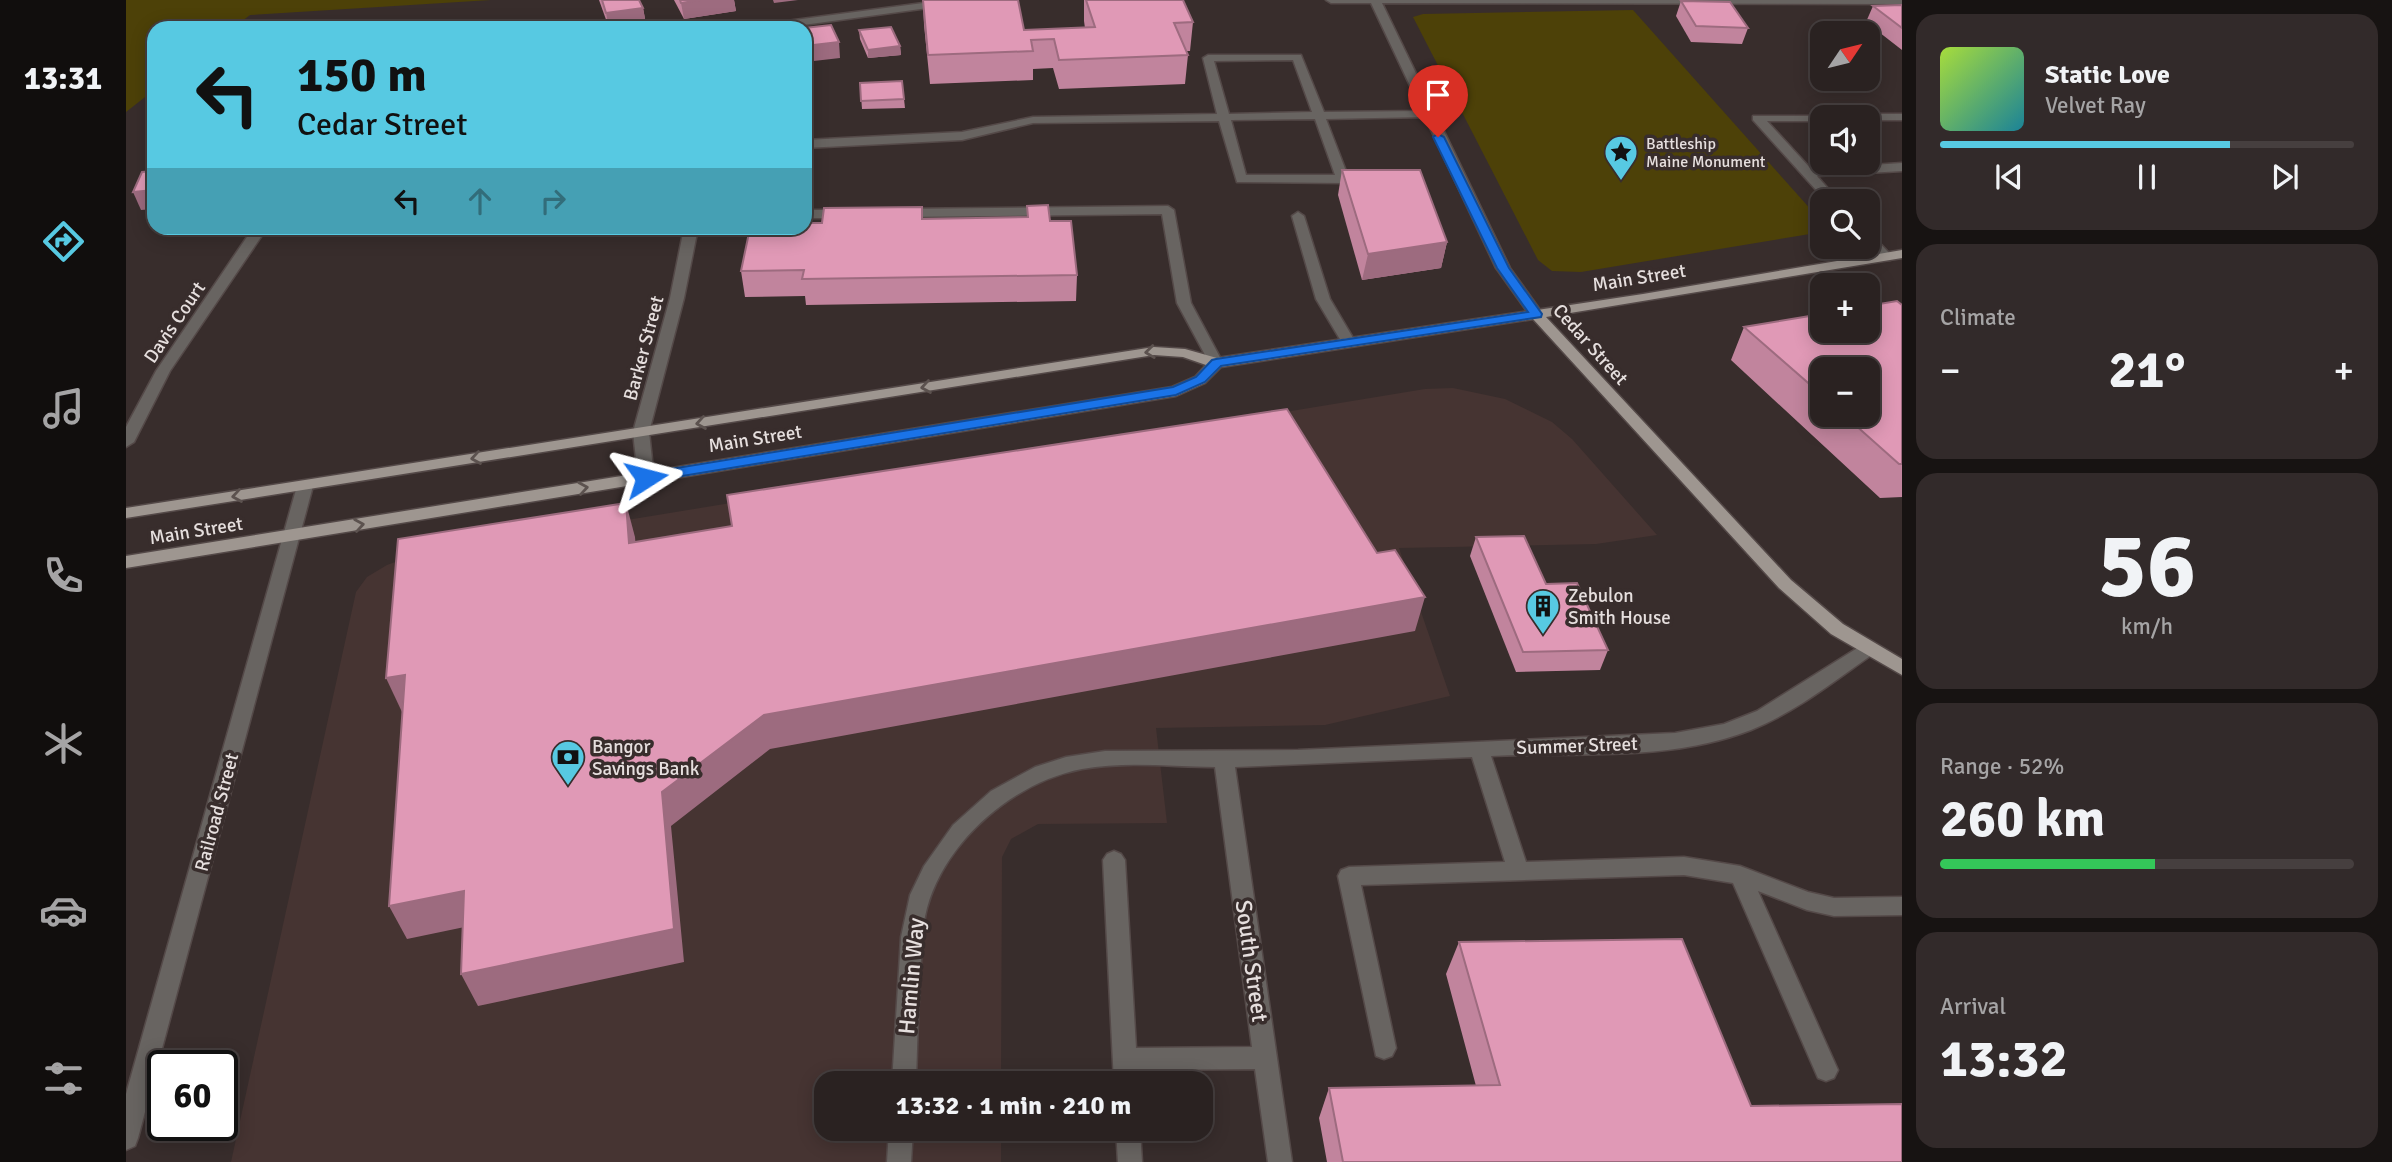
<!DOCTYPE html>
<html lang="en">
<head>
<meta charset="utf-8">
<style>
  :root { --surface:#2a2221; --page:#322a2a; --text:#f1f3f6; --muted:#a5a4a5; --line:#463f3f; --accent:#57c9e2 }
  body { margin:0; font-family:Signika,sans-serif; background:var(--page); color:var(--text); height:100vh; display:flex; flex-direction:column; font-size:26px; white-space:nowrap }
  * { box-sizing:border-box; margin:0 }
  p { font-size:23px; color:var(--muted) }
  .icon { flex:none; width:38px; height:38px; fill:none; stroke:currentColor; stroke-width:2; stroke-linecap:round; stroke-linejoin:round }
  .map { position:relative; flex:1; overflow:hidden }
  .side { display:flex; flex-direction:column; gap:14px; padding:14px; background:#171312; width:490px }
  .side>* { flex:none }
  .top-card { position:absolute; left:21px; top:21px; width:665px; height:214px; border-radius:21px; box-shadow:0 4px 18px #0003,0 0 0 2px var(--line); background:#57c9e2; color:#111; overflow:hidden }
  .needle { width:46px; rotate:55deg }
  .fabs { position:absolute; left:1684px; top:21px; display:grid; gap:14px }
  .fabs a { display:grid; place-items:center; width:70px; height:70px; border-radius:14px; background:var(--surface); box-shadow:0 4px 18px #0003,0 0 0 2px var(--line); font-size:35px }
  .speed { position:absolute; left:21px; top:1050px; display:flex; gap:14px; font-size:35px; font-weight:700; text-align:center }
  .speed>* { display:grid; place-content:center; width:91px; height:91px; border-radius:50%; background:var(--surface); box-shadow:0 4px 18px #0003,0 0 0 2px var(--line); line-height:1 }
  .speed .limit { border:4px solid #111; border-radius:10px; background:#fff; color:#111 }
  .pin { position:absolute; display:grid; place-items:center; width:60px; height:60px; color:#fff; margin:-72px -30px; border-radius:50% 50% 50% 0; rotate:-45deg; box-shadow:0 0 7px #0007 }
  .pin .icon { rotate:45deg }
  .me { position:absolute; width:77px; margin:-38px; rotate:81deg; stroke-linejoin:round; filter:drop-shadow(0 0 5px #0008) }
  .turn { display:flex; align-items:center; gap:24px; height:147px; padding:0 35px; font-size:32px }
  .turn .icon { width:91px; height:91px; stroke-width:2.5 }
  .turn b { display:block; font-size:49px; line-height:60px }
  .lanes { display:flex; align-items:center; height:66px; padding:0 35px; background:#0003; justify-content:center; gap:35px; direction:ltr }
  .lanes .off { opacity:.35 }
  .big { font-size:52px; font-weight:700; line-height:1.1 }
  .side .tile { flex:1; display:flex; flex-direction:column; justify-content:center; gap:10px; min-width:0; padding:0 24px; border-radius:21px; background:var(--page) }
  .side .dial { align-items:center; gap:0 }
  .dial b { font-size:91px; line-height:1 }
  .song { display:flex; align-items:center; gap:21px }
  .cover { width:84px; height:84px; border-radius:10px; background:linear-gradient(135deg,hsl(80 70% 55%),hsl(190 70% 35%)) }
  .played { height:7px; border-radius:4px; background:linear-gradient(90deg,var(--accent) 70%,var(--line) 70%) }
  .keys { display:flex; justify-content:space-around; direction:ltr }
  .heat { display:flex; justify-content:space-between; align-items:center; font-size:38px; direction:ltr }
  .charge { height:10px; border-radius:5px; background:linear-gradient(90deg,#34c759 52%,var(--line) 0) }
  .trip { position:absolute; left:688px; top:1071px; width:399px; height:70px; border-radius:21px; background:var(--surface); box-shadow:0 4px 18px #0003,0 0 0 2px var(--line); font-weight:700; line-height:70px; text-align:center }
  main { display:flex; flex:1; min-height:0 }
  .menu { display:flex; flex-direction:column; width:126px; justify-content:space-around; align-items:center; background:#110e0d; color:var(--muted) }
  .menu .icon { width:49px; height:49px }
  .menu .current { color:var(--accent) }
  .menu b { font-size:32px; color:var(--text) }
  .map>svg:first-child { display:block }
  .built { fill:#463432 }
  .green { fill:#4d4108 }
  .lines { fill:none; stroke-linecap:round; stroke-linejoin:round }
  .minor-casing { stroke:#544948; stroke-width:3 }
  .major-casing { stroke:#544948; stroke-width:3 }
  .minor { fill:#686461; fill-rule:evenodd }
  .major { fill:#9e9690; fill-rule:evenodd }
  .wall { fill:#c1849d; fill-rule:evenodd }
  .shaded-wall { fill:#9d6b7f }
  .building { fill:#e099b6; stroke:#9d6b7f; stroke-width:2 }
  .oneway { stroke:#5c524f }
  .route { fill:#1a73e8; stroke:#114b97; stroke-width:2 }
  .labels { text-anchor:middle; stroke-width:7; stroke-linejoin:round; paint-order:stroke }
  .far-poi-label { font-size:16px; fill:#e6dfde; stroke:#382d2c; text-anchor:start }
  .street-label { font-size:19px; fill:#e6dfde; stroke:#382d2c }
  .poi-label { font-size:19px; fill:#e6dfde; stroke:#382d2c; text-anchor:start }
  .near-street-label { font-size:23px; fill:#e6dfde; stroke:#382d2c }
</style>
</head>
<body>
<main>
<nav class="menu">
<b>13:31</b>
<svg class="icon current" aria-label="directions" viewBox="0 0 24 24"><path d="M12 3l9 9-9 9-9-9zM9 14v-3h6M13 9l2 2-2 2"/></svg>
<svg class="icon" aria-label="music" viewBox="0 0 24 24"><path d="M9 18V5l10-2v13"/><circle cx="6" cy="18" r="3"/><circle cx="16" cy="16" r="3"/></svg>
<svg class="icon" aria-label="phone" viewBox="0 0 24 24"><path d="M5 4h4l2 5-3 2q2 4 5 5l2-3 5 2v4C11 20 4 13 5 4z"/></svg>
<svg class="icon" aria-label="climate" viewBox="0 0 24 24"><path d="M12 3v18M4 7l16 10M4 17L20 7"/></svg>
<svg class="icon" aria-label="car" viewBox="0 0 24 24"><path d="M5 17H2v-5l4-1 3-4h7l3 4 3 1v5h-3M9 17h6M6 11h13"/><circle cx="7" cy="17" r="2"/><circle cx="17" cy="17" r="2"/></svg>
<svg class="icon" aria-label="filters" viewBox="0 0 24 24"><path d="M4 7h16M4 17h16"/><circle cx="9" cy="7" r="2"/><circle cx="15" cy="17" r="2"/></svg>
</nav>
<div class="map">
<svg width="1776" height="1162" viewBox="0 0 1776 1162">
  <rect width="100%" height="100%" fill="#382d2c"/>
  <polygon class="built" points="1327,388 1379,399 1426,422 1446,439 1531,535 1470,544 1273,548 1324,696 1199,725 1030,728 1041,823 912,824 885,839 876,857 875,1083 700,1083 700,1129 875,1129 875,1162 105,1162 230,592 241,577 261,565 288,555 1299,389"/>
  <g class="green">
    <polygon points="0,0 365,0 124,15 107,28 28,28 28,90 0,112"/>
    <polygon points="1507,10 1696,222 1696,232 1455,272 1426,271 1412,260 1287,17 1297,14"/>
  </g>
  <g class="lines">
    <defs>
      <g id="minor">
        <polygon points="820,0 825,3 824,5 655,28 626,28 631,25"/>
        <path d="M1200 0H1776V4L1256 3 1384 268 1417 314 1410 318 1405 317 1370 268 1299 117 1200 119 1223 179 1217 183 1111 182 1093 121 907 123 836 140 679 148V140L836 132 907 117 1091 114 1077 58 1082 55H1175L1198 112 1296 111 1245 3H1205ZM1167 60 1186 112 1103 114 1088 61ZM1189 119 1209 175H1120L1105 120Z"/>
        <polygon points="1741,114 1776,114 1776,120 1741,120 1741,117 1735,117"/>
        <polygon points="1627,116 1700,116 1696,117 1696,121 1641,121 1685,169 1776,163 1776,171 1691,176 1713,201 1700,201 1627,120"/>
        <polygon points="1042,206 1048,210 1065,303 1097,363 1095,366 1085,366 1051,303 1036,214 774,217 768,213 774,209"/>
        <polygon points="679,210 718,210 724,214 718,218 679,218"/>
        <polygon points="1172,212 1178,216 1204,299 1230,343 1228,346 1218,346 1190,299 1166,216"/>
        <polygon points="127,228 141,228 44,371 8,442 0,447 0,427 30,371"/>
        <polygon points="558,228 572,228 558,298 523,432 528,478 520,483 512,478 507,432 544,298"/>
        <polygon points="1741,234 1746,235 1764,254 1764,260 1754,260 1741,246"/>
        <polygon points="179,481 187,486 12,1138 9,1146 0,1150 0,1094 171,486"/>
        <path d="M1741 642 1747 644 1750 649 1747 654C1708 681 1670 712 1625 730 1543 762 1451 752 1365 756L1400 862 1558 857 1614 866 1682 892 1708 898 1776 897V915L1708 916 1681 910 1632 891 1712 1070 1708 1078 1700 1081 1692 1078 1607 883 1558 875 1235 885 1270 1048 1266 1056 1258 1059 1250 1056 1212 876 1215 870 1223 867 1379 862 1346 757 1109 767 1166 1162H1142L1129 1069 1011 1070 1012 1083H988L977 860 981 854 988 851 995 854 999 860 1010 1048 1126 1047 1089 767C1045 767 1000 761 956 769 888 782 820 840 801 908 795 930 796 954 794 977 792 1012 791 1048 790 1083H766L775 937 784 895 798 866 827 825 865 791 909 767 940 757 979 751 1172 750 1549 733 1598 724 1631 711Z"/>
        <polygon points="763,1129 787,1129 785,1162 761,1162"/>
        <polygon points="990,1129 1014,1129 1016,1162 992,1162"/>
      </g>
      <polygon id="major" points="1776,250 1776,258 1420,317 1665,580 1717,624 1776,659 1776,675 1705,634 1653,588 1407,319 1095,367 1079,383 1050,396 0,568 0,556 1046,387 1069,377 1080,365 1057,357 1028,355 0,518 0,508 1028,347 1059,349 1091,358 1517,294"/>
    </defs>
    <use href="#minor" class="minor-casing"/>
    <use href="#major" class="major-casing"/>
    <use href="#minor" class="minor"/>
    <use href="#major" class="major"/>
  </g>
  <g class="wall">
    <polygon points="473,0 513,0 517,8 520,24 483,28"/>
    <polygon points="548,0 608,0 610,11 558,19"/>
    <polygon points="797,0 898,30 959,28 958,21 958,0 1057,0 1067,22 1064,51 1060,51 1062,55 1059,84 933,89 927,68 907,69 907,80 804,84 798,25"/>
    <polygon points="1555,1 1622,28 1616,44 1565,42 1550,16"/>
    <polygon points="1776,5 1776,50 1740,22 1747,6"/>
    <polygon points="733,30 774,46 775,55 742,58 734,39"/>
    <polygon points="679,75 682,75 684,97 679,97"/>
    <polygon points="776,81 779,108 736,109 734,83"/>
    <polygon points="1216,170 1321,242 1315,268 1236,280 1212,195"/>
    <polygon points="901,206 924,221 951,275 950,301 680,305 679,296 619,297 615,271 797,219 901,217"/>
    <path d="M1776 305V497L1754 498 1605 360 1618 327ZM1696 369 1741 415H1696Z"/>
    <polygon points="1350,537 1420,584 1482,650 1474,670 1390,672 1344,556"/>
    <polygon points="1333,942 1625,1106 1776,1162 1201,1162 1193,1118 1203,1088 1350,1086 1320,974"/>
  </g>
  <g class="shaded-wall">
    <polygon points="574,0 608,0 610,11 558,19 555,3"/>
    <polygon points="647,0 672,0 648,3"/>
    <polygon points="517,8 520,24 483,28 480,13"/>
    <polygon points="713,42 714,58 679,62 679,46"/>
    <polygon points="774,46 775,55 742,58 742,50"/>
    <polygon points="28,190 28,209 15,210 7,192"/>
    <polygon points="1321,242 1315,268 1236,280 1242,254"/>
    <polygon points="500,503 509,537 512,577 503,543"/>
    <polygon points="1299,597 1289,631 644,749 545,826 558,962 352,1006 335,974 536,792 638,715"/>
    <polygon points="279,675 276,712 260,678"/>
    <polygon points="338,891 353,924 281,939 263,906"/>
  </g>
  <g class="building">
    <polygon points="476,0 513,0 517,8 480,13"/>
    <polygon points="554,0 574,0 555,3"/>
    <polygon points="797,0 892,0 898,30 969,27 960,0 1057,0 1067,22 1048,23 1062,55 933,60 928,39 905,40 907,51 802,55"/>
    <polygon points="1555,1 1604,2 1622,28 1570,26"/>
    <polygon points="1776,5 1776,28 1747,6"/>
    <polygon points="705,25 713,42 679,46 679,28 678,28"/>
    <polygon points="765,27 774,46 742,50 733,30"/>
    <polygon points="679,75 682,75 683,88 679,88"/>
    <polygon points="776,81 778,99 735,101 734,83"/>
    <polygon points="1216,170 1294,170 1321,242 1242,254"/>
    <polygon points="28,171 28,190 7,192 16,172"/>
    <polygon points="922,205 924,221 945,221 951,275 676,279 678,270 615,271 624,228 679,228 679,223 696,223 698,208 796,207 796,219 902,217 901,206"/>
    <polygon points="1771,301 1776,305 1776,464 1773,464 1718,415 1741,415 1741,369 1696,369 1696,395 1618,327 1696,314 1696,331 1741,331 1741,306"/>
    <polygon points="1161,409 1251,553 1269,550 1299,597 638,715 536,792 548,929 335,974 338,891 263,906 279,675 260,678 272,539 500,503 503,543 606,526 601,495"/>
    <polygon points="1398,536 1420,584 1451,583 1482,650 1397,652 1350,537"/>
    <polygon points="1556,939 1625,1106 1776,1104 1776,1162 1217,1162 1203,1088 1374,1085 1333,942"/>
  </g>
  <defs><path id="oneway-chevron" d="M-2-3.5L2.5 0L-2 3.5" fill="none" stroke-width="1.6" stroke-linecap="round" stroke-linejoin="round" transform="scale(1.75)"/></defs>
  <g class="oneway">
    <use href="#oneway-chevron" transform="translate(1024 352) rotate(173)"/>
    <use href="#oneway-chevron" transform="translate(800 387) rotate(171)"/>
    <use href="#oneway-chevron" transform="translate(575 423) rotate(171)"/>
    <use href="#oneway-chevron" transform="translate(350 458) rotate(171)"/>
    <use href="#oneway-chevron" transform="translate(457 488) rotate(-9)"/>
    <use href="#oneway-chevron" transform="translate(111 496) rotate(171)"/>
    <use href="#oneway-chevron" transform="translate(233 525) rotate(-9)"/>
  </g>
  <polygon class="route" points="1312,134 1318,137 1383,268 1416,314 1415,317 1095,366 1079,382 1050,395 520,482 512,478 520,473 1047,387 1070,377 1086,360 1090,359 1402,312 1371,268 1307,137"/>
  <defs>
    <symbol id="sight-pin" viewBox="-11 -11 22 30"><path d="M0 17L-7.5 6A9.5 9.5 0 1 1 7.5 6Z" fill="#57c9e2" stroke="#382d2c"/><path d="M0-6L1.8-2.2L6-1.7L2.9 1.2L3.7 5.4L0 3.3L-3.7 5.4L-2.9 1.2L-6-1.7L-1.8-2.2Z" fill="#111"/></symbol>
    <symbol id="building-pin" viewBox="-11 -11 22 30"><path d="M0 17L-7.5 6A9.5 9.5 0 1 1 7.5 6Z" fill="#57c9e2" stroke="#382d2c"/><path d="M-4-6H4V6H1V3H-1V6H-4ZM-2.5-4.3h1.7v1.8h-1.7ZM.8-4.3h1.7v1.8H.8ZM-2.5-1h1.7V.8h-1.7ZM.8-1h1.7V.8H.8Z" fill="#111"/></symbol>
    <symbol id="bank-pin" viewBox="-11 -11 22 30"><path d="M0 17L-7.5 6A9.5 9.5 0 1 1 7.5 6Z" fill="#57c9e2" stroke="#382d2c"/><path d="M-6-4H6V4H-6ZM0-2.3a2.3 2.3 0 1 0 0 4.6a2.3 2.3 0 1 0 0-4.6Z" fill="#111"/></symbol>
  </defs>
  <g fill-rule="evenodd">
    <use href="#sight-pin" x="1476" y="133" width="38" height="52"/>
    <use href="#building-pin" x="1398" y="587" width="38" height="52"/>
    <use href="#bank-pin" x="423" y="738" width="38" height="52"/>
  </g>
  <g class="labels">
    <g class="far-poi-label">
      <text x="1520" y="149">Battleship<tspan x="1520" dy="18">Maine Monument</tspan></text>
    </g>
    <g class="street-label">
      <text transform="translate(1513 277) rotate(-9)" y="7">Main Street</text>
      <text transform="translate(48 322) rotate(-56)" y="7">Davis Court</text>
      <text transform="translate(1465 344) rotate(48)" y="7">Cedar Street</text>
      <text transform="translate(517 348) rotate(-75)" y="7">Barker Street</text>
      <text transform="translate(629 438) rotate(-9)" y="7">Main Street</text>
      <text transform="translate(70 530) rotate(-9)" y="7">Main Street</text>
      <text transform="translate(1451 745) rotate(-2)" y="7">Summer Street</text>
      <text transform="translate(90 812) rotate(-75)" y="7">Railroad Street</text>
    </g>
    <g class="poi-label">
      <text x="1442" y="602">Zebulon<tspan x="1442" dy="22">Smith House</tspan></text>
      <text x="466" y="753">Bangor<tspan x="466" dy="22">Savings Bank</tspan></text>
    </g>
    <g class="near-street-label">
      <text transform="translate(1126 961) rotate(82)" y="8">South Street</text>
      <text transform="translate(785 976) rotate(-85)" y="8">Hamlin Way</text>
    </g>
  </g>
</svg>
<div class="fabs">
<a><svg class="needle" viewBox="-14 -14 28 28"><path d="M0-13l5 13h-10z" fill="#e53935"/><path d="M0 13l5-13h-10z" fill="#a5a4a5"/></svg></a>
<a><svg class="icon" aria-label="sound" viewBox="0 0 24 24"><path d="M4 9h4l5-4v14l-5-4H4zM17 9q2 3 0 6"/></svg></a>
<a><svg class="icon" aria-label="search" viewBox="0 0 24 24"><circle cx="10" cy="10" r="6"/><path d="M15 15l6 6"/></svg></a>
<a>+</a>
<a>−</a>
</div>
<div class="speed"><div class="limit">60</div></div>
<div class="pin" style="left:1312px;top:137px;background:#d93025"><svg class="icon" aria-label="arrive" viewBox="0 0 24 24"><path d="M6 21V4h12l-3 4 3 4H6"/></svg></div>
<svg class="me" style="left:520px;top:478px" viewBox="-20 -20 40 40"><path d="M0-17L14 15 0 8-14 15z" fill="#1a73e8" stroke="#fff" stroke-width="4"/></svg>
<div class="trip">13:32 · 1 min · 210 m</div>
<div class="top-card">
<div class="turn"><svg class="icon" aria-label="left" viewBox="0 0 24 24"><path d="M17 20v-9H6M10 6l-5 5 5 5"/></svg><div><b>150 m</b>Cedar Street</div></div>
<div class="lanes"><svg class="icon" aria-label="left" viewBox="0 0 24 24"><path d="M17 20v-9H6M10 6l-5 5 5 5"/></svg><svg class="icon off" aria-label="ahead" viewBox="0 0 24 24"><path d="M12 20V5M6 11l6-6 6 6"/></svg><svg class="icon off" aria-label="right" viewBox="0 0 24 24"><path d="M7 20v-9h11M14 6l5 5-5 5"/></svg></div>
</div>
</div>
<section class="side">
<div class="tile">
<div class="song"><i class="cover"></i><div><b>Static Love</b><p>Velvet Ray</p></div></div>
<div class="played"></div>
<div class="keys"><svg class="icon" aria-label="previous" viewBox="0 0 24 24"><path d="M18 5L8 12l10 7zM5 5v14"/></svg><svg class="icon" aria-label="pause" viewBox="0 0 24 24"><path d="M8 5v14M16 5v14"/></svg><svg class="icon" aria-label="next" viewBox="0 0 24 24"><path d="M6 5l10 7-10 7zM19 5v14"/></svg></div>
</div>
<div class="tile"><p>Climate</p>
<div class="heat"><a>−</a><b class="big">21°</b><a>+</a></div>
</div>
<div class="tile dial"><b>56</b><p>km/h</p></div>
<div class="tile"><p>Range · 52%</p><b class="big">260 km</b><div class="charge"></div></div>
<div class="tile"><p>Arrival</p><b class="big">13:32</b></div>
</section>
</main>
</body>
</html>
